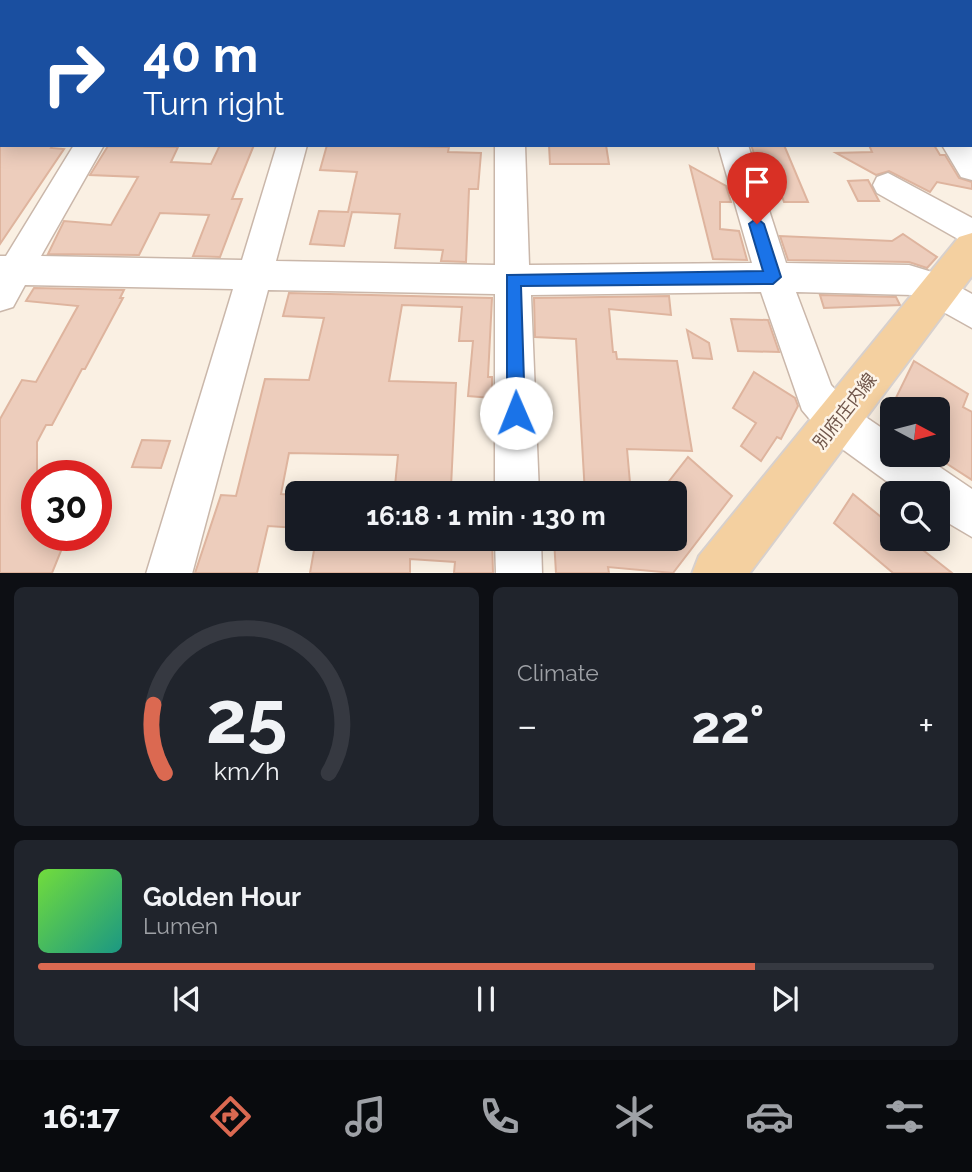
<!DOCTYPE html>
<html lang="en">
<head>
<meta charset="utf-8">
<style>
  :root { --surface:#171b24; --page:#20242c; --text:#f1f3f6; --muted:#9ea1a6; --line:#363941; --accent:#db6951 }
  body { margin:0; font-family:Raleway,"Noto Sans JP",sans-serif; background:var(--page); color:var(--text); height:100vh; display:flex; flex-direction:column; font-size:26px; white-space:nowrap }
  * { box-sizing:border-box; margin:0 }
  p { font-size:23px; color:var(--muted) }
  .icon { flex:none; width:38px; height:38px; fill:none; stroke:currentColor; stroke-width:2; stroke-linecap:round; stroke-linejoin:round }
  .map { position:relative; height:573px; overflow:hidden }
  .panel { display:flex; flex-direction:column; gap:14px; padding:14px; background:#0d0f14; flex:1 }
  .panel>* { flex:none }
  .banner { position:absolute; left:0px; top:0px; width:973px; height:147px; box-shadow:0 4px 18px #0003; background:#1a4fa0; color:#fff; overflow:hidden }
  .needle { width:46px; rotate:97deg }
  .controls { position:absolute; left:880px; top:397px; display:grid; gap:14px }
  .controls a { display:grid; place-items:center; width:70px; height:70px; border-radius:10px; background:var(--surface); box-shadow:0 4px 18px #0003; font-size:35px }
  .speed { position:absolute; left:21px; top:460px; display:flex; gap:14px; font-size:35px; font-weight:700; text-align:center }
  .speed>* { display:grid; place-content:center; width:91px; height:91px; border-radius:50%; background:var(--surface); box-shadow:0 4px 18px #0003; line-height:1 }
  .speed .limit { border:10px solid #d22; background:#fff; color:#111 }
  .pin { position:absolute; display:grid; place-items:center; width:60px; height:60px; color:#fff; margin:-72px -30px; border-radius:50% 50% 50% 0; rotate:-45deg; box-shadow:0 0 7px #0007 }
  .pin .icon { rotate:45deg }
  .me { position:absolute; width:77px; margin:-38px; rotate:359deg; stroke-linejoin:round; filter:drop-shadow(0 0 5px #0008) }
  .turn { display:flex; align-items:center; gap:24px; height:147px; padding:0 28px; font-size:32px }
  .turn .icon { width:91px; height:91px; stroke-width:2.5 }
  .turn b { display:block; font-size:49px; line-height:60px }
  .big { font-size:52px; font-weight:700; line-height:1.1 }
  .panel .card { flex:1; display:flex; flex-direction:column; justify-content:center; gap:10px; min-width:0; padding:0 24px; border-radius:10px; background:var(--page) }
  .panel .dial { align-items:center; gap:0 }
  .dial svg { height:182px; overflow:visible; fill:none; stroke:var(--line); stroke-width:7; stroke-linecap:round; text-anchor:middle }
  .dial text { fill:var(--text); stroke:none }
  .song { display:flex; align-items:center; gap:21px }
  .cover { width:84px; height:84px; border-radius:10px; background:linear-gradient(135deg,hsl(100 70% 55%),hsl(170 70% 35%)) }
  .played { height:7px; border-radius:4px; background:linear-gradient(90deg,var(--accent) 80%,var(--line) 80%) }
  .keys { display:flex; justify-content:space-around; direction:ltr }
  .heat { display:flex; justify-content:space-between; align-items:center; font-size:38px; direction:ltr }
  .panel .tiles { flex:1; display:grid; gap:14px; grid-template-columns:1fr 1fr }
  .card:last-child { grid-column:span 2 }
  .trip { position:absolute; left:285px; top:481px; width:402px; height:70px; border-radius:10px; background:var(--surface); box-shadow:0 4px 18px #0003; font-weight:700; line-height:70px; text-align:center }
  .tabs { display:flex; height:112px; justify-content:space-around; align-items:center; background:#090b0e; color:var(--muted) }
  .tabs .icon { width:49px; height:49px }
  .tabs .selected { color:var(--accent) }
  .tabs b { font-size:32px; color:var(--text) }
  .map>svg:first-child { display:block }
  .building { fill:#edcdbc; stroke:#deb49e; stroke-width:2 }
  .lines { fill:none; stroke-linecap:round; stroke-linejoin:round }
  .minor-casing { stroke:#cab7aa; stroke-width:3 }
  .major-casing { stroke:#d7d0cd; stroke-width:4 }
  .minor { fill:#fff; fill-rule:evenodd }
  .major { fill:#f4d0a0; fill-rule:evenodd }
  .route { fill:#1a73e8; stroke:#114b97; stroke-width:2 }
  .labels { text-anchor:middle; stroke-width:5; stroke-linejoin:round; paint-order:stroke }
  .street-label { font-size:18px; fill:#70564b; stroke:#fdf4e8 }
</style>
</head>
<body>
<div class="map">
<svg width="972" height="574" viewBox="0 0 972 574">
  <rect width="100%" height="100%" fill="#faf0e3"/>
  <g class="building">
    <polygon points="0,145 53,145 51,148 64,149 0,244"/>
    <polygon points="220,145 254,145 232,199 242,199 220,257 193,256 209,215 160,213 139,255 48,254 64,221 111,225 138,177 90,175 108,146 178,147 171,162 211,164"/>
    <polygon points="327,145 449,147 448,152 481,153 478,189 469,189 466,262 441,261 443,250 395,248 400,214 352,212 344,246 310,244 319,211 348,212 357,172 320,170"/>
    <polygon points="549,145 606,145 609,164 550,164"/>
    <polygon points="751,145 784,145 808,202 784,202 776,179 763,179"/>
    <polygon points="869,145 934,145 940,155 945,155 959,178 972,182 972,189 937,182 930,192 889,171 876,175 836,153 872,152"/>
    <polygon points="690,166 726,186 731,202 720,202 720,229 739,231 747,260 713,259"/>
    <polygon points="868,180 879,201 858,201 848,181"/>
    <polygon points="903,234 937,257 927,268 909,262 788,260 780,236 892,241"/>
    <polygon points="34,288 124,290 120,298 123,298 85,369 82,369 52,425 46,425 37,442 37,536 67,536 52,573 0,573 0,419 22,380 36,382 78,306 26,301"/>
    <polygon points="289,293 492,298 488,377 492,377 492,398 468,396 473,341 459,341 462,307 402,305 389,381 456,383 451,487 395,486 398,455 289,453 281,494 298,495 298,528 268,526 257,573 195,573 221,495 236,496 265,379 309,380 324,318 283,316"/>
    <polygon points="820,295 896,297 900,305 824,308"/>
    <polygon points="669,296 671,315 609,309 613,352 616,352 617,359 677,361 692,451 627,449 631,494 585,494 576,339 535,337 534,298"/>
    <polygon points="731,319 768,320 779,352 738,351"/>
    <polygon points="687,330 709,343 712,359 693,358"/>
    <polygon points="914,361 968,394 963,407 972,412 972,480 938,458 938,410 890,410"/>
    <polygon points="754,372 795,398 798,406 781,439 777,437 761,461 741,446 756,423 733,408"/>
    <polygon points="142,440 170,441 161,468 132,467"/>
    <polygon points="688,457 732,496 673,573 608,567 609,573 556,573 554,539 607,539 607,542 648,545 647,539 676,539 676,494 659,494"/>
    <polygon points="853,494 892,526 892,539 909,539 952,573 893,573 834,523"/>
    <polygon points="316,539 492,539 493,573 454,573 455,562 410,559 410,573 310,573"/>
  </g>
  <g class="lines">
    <defs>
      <g id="minor">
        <polygon points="50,0 76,0 48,2"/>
        <polygon points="164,0 188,0 163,2"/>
        <polygon points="322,0 346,0 321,2"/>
        <rect x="495" y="0" width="24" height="2"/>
        <polygon points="676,0 700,0 701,2 677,2"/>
        <polygon points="853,0 877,0 878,2 854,2"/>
        <polygon points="0,18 2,18 0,33"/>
        <rect x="971" y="26" width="1" height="16"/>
        <polygon points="971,143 972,145 972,180 961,177 942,145"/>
        <polygon points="74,145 104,145 41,256 242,260 277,145 307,145 276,261 495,265 495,145 525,145 529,265 752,263 718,145 748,145 786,263 909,265 932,272 972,294 972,328 913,295 796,292 831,385 851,407 892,435 892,455 922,455 972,489 972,537 938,517 938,494 904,494 823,435 802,410 761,292 531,295 539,494 495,494 495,294 268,290 192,574 146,574 233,289 25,285 13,307 0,311 0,256 6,256"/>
        <polygon points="888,173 972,218 972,247 877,193 873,185 877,177"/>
        <polygon points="495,539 541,539 542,574 496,574"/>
      </g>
      <polygon id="major" points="972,233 972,276 749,574 692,574 699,556 959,237"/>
    </defs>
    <use href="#minor" class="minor-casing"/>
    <use href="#major" class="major-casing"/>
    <use href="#minor" class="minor"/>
    <use href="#major" class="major"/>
  </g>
  <polygon class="route" points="757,218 764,224 781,277 773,284 521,286 525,413 522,420 516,422 509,420 507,413 507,275 763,271 749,224"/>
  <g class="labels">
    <g class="street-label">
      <text transform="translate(845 411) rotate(-52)" y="6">別府庄内線</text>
    </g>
  </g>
</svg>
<div class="controls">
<a><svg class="needle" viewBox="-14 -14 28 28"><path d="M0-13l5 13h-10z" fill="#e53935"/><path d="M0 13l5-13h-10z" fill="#9ea1a6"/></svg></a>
<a><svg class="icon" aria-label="search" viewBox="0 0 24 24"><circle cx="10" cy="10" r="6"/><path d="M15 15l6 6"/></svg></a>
</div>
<div class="speed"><div class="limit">30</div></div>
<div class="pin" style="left:757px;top:224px;background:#d93025"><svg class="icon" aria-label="arrive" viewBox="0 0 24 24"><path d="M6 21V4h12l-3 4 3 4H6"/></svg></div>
<svg class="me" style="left:516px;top:413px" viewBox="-20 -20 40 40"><circle r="19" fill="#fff"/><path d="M0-13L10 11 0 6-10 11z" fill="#1a73e8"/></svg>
<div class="trip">16:18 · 1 min · 130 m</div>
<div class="banner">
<div class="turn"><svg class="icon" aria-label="right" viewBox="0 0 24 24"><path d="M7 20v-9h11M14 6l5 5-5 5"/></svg><div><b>40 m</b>Turn right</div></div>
</div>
</div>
<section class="panel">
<div class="tiles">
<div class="card dial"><svg viewBox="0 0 100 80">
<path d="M14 69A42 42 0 1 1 86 69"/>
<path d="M14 69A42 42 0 0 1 9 39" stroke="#db6951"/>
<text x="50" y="56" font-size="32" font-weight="700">25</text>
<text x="50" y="72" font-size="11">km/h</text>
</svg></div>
<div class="card"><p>Climate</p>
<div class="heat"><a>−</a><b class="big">22°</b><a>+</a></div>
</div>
<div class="card">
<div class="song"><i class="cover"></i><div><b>Golden Hour</b><p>Lumen</p></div></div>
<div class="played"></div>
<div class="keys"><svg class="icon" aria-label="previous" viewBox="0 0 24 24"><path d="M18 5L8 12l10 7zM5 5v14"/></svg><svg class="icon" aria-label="pause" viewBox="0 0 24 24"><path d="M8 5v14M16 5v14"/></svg><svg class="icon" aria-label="next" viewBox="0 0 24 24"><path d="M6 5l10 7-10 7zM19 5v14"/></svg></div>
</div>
</div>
</section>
<nav class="tabs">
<b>16:17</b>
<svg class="icon selected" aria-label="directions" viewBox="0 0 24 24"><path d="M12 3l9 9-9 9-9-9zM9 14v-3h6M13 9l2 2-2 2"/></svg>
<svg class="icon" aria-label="music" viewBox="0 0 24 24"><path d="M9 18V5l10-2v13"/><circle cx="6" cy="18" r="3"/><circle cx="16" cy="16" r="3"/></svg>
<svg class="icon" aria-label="phone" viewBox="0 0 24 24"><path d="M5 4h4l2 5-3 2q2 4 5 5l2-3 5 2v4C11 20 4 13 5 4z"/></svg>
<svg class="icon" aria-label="climate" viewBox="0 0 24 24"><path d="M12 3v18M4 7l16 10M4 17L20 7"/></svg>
<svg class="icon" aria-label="car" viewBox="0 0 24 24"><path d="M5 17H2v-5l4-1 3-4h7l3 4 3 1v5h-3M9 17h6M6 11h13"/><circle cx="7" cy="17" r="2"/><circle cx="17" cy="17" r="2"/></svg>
<svg class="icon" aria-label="filters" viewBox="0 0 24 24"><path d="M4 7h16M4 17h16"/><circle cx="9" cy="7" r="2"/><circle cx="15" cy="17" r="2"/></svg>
</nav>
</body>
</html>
